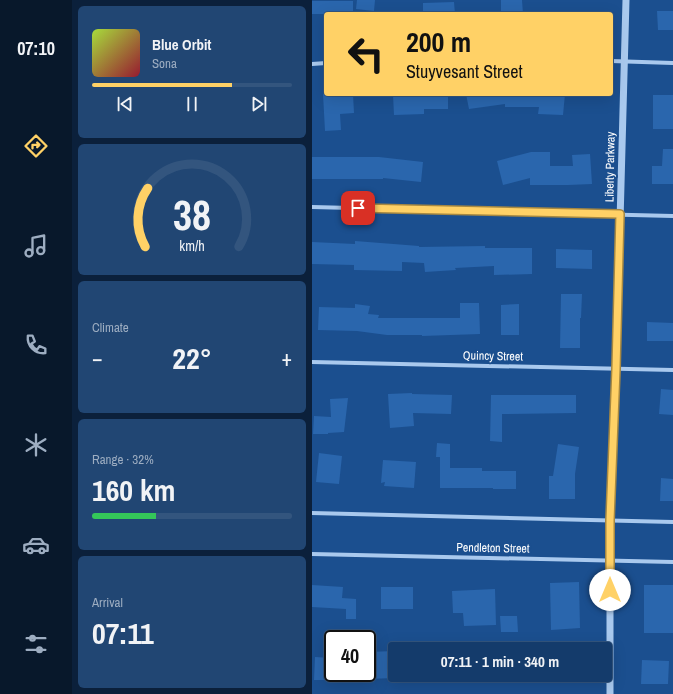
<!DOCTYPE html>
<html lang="en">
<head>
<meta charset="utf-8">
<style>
  :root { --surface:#143b6b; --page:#214673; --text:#f1f3f6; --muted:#9dadc1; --line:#33557e; --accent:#ffd166 }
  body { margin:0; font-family:"Archivo Narrow",sans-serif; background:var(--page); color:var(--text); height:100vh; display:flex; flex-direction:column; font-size:15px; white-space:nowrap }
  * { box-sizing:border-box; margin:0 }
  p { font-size:13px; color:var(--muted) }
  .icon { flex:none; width:22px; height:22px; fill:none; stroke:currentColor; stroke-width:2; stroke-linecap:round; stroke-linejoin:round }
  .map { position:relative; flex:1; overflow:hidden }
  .sheet { display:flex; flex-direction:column; gap:6px; padding:6px; background:#0b203b; width:240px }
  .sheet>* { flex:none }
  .guide { position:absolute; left:12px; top:12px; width:289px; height:84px; border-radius:4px; box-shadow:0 4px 16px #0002,0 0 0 1px var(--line); background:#ffd166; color:#111; overflow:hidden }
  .speed { position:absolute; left:12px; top:630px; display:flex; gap:8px; font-size:20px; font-weight:700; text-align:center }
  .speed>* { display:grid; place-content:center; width:52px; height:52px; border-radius:50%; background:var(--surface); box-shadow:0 4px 16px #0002,0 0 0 1px var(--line); line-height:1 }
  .speed .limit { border:2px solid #111; border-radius:6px; background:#fff; color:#111 }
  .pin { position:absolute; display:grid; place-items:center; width:34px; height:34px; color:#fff; margin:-17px; border-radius:8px; box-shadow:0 2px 6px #0006 }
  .me { position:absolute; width:44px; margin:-22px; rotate:0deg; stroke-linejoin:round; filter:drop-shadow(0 0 3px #0008) }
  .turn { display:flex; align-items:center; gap:14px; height:84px; padding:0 16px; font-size:18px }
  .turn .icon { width:52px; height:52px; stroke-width:2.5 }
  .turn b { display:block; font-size:28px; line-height:34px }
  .big { font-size:30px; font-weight:700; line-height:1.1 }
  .sheet .card { flex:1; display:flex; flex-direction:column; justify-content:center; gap:6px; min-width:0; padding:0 14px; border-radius:6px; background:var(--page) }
  .sheet .dial { align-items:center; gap:0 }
  .dial svg { height:104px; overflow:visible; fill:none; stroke:var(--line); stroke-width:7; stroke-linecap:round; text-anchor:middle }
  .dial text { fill:var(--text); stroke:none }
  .song { display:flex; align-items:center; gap:12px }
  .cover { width:48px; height:48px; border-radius:6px; background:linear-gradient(135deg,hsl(80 70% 55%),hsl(350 70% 35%)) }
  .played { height:4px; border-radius:2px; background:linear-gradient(90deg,var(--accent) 70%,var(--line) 70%) }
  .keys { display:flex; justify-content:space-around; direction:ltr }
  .heat { display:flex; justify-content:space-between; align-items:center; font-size:22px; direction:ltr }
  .charge { height:6px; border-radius:3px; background:linear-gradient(90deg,#34c759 32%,var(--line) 0) }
  .trip { position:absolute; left:76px; top:642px; width:224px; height:40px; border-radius:4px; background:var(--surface); box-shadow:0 4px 16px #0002,0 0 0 1px var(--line); font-weight:700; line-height:40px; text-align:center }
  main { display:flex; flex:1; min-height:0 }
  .tabs { display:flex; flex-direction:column; width:72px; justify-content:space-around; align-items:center; background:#08182b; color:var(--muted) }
  .tabs .icon { width:28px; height:28px }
  .tabs .selected { color:var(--accent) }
  .tabs b { font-size:18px; color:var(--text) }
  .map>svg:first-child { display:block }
  .building { fill:#2a66ad }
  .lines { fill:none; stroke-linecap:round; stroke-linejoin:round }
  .minor { stroke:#a9c9ee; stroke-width:4 }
  .tertiary { stroke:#a9c9ee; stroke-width:7 }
  .route-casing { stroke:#a68842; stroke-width:10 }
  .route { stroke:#ffd166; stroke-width:7 }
  .labels { text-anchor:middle; stroke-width:4; stroke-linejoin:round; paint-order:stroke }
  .street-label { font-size:12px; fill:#fff; stroke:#1b4f8f }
</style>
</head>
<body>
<main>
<nav class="tabs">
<b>07:10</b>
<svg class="icon selected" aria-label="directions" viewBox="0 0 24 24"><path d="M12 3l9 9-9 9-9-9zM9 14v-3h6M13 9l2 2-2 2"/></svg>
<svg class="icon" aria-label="music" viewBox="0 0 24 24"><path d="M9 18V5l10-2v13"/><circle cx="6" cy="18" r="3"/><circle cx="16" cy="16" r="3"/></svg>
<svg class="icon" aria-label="phone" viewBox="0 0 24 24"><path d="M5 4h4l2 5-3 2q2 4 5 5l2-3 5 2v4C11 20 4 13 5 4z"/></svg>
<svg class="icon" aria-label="climate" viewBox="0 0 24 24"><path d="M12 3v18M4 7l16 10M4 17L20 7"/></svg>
<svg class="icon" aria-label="car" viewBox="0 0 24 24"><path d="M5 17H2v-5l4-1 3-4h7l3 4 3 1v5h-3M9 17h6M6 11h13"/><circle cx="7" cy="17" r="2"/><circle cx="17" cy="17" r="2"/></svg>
<svg class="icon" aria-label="filters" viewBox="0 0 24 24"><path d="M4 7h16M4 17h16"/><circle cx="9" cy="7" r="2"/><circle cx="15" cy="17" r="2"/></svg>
</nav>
<section class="sheet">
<div class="card">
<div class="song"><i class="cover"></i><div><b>Blue Orbit</b><p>Sona</p></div></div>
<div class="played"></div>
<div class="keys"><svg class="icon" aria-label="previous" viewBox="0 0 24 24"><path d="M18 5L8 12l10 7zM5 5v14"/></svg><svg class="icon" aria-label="pause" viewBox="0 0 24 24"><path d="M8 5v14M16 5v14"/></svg><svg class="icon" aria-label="next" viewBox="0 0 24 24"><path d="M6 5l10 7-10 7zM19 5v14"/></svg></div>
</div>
<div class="card dial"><svg viewBox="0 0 100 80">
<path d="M14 69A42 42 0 1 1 86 69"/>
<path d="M14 69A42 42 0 0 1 16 24" stroke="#ffd166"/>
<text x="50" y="56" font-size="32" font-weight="700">38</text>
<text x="50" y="72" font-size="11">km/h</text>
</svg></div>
<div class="card"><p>Climate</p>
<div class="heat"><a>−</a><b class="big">22°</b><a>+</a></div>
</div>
<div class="card"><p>Range · 32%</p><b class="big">160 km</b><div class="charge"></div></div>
<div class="card"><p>Arrival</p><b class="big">07:11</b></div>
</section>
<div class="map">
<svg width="361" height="694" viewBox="0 0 361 694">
  <rect width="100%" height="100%" fill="#1b4f8f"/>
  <g class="building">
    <polygon points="45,0 63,0 62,11 44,9"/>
    <polygon points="189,0 210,0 211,14 189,14"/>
    <rect x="0" y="1" width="41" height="13"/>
    <polygon points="142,2 143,14 111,14 111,3"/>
    <polygon points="345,11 361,11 361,30 346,30"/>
    <polygon points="11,94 41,94 42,113 28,114 29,130 13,131"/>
    <polygon points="136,94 136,109 112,109 112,114 82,115 81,95"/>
    <polygon points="154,94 253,94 251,115 226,114 227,107 193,107 193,104 157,109"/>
    <rect x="341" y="95" width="20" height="34"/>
    <polygon points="351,149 361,149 361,184 340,184 340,166 350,166"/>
    <polygon points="219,152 238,152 238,166 261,166 260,155 278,154 280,184 256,185 218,185 218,178 191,185 185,161"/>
    <polygon points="0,157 67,157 111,162 109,182 71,178 71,179 0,179"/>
    <polygon points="43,241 107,246 107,247 173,246 173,248 220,248 220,274 182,275 182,266 143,268 144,270 113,272 112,263 90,262 90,271 42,270 42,265 0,264 0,242 43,244"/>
    <polygon points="244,249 280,250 280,269 244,268"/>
    <polygon points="249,294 270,294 269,318 268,318 268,348 248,348"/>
    <polygon points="148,303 167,303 168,334 110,336 110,335 75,335 45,331 6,330 7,307 43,308 43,304 58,306 56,314 67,315 66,318 148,318"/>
    <polygon points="207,304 207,335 189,335 189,305"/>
    <polygon points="335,322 361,323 361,341 335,341"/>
    <polygon points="349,389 361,390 361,415 347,414"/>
    <polygon points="100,393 100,394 140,395 139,414 101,413 102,426 78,428 76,394"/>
    <polygon points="179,395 264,395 264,413 190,414 190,442 178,441"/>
    <polygon points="36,398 32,432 16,433 16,434 1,434 2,416 19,417 18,399"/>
    <polygon points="125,443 138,444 138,468 170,468 170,471 204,471 204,489 181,489 181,488 128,488 128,457 124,457"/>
    <polygon points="246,444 267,447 263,474 263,499 237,499 237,476 241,476"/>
    <polygon points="7,453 30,456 27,484 4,482"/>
    <polygon points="71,460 104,462 102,488 72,486 73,482 69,483"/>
    <polygon points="349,478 361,479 361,501 348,501"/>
    <polygon points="267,582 268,628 239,630 238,583"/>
    <polygon points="0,585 31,587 30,598 44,599 44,619 34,619 34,609 0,607"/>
    <rect x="332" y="585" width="29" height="48"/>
    <rect x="69" y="587" width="32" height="22"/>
    <polygon points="183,589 184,625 152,626 151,613 141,613 140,591"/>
    <polygon points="188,616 205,616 206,632 189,632"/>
    <polygon points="83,651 83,678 55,679 55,652"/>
    <polygon points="3,657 21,658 21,680 2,680"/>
    <polygon points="330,660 357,661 356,684 329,684"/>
  </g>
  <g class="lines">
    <g class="minor">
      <polyline points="299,61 361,63"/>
      <polyline points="0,64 14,63"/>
      <polyline points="0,207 361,216"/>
      <polyline points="0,362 361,370"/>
      <polyline points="0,513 361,522"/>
      <polyline points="0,554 361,562"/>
    </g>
    <polyline class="tertiary" points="298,694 298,520 304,369 314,0"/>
  </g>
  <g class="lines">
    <defs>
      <polyline id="route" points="46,208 308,214 304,369 298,520 298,590"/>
    </defs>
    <use href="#route" class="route-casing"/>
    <use href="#route" class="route"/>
  </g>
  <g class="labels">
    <g class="street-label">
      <text transform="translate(298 167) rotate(-89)" y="4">Liberty Parkway</text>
      <text transform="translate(181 356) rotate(1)" y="4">Quincy Street</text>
      <text transform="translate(181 548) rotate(1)" y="4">Pendleton Street</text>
    </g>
  </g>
</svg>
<div class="speed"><div class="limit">40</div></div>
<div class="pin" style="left:46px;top:208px;background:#d93025"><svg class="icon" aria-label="arrive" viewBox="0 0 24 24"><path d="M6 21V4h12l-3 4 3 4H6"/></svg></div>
<svg class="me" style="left:298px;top:590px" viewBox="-20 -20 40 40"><circle r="19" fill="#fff"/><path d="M0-13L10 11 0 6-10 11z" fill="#ffd166"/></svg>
<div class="trip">07:11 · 1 min · 340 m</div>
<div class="guide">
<div class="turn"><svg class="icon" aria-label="left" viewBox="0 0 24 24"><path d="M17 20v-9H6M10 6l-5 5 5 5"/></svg><div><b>200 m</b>Stuyvesant Street</div></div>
</div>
</div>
</main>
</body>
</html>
